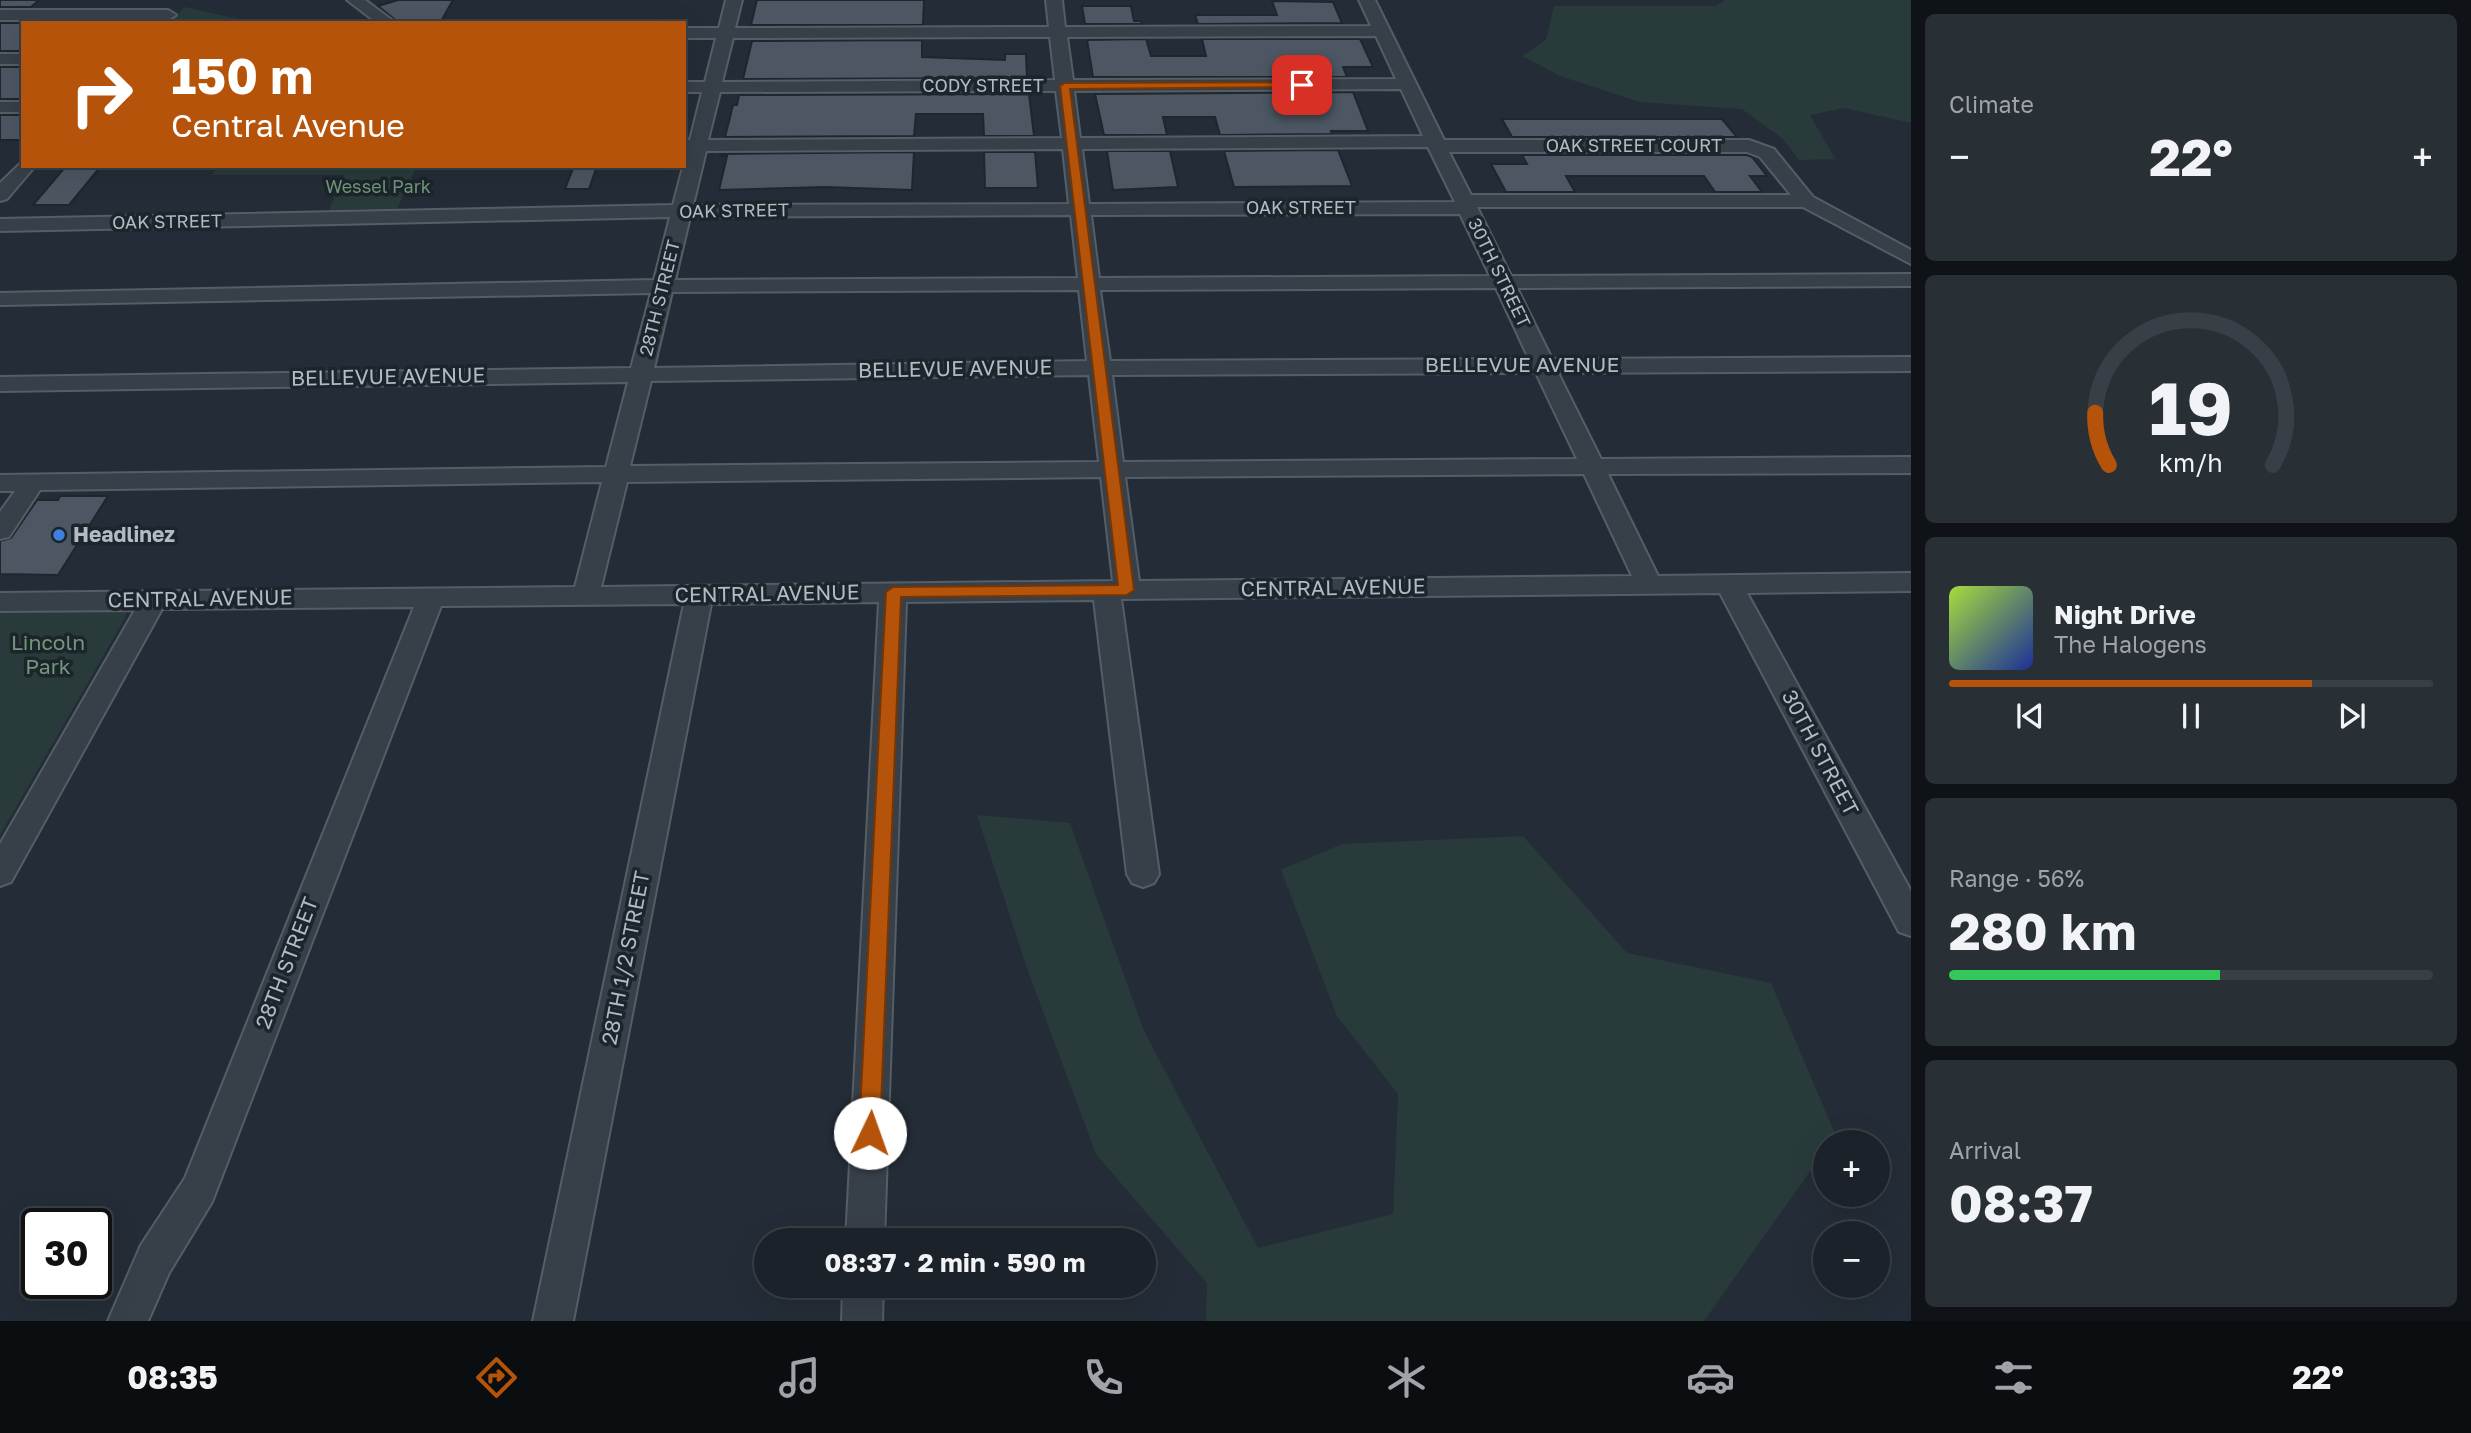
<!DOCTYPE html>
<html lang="en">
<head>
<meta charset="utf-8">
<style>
  :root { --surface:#1b2229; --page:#282f35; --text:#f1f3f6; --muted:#a0a4a8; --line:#393f46; --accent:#b45309 }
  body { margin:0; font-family:"Golos Text",sans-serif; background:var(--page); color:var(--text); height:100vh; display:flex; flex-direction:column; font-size:26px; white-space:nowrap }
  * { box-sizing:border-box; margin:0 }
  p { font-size:23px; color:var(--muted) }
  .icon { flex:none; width:38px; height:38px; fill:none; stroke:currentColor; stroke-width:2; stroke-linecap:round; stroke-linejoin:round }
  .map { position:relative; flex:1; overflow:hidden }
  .sheet { display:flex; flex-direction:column; gap:14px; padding:14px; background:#0f1317; width:560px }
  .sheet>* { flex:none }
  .hud { position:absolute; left:21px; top:21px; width:665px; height:147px; border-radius:0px; box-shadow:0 7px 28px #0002,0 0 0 2px var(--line); background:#b45309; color:#fff; overflow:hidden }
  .fabs { position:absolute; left:1813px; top:1130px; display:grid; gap:14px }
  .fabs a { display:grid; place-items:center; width:77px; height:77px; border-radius:50%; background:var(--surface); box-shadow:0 7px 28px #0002,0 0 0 2px var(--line); font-size:35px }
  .speed { position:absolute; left:21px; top:1208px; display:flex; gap:14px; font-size:35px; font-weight:700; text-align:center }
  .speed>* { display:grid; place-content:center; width:91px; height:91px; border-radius:50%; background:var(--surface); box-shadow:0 7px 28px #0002,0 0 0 2px var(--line); line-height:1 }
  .speed .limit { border:4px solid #111; border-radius:10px; background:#fff; color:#111 }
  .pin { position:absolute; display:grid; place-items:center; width:60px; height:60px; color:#fff; margin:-30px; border-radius:14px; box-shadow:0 4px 10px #0006 }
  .me { position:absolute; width:77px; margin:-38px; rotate:3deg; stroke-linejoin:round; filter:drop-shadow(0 0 5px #0008) }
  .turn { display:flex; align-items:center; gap:24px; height:147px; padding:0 35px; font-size:32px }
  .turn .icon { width:91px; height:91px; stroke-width:2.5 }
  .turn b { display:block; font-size:49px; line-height:60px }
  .big { font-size:52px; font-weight:700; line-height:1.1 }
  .sheet .widget { flex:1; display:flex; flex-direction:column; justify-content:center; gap:10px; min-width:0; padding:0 24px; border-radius:10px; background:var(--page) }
  .sheet .dial { align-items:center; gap:0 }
  .dial svg { height:182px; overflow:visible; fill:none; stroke:var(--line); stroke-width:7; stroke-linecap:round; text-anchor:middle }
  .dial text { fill:var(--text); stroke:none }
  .song { display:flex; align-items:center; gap:21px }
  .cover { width:84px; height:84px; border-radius:10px; background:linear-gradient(135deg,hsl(80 70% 55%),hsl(230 70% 35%)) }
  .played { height:7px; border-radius:4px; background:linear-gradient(90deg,var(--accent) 75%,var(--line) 75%) }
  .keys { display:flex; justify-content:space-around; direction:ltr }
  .heat { display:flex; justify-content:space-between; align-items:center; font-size:38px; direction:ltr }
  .charge { height:10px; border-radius:5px; background:linear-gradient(90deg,#34c759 56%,var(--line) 0) }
  .trip { position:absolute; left:754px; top:1228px; width:402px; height:70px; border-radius:35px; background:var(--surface); box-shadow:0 7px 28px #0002,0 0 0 2px var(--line); font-weight:700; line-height:70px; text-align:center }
  .tab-bar { display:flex; height:112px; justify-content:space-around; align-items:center; background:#0b0e10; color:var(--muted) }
  .tab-bar .icon { width:49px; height:49px }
  .tab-bar .selected { color:var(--accent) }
  .tab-bar b { font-size:32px; color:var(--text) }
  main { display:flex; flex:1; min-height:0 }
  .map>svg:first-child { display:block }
  .green { fill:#283b3a }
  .building { fill:#4c5763; stroke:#1e262e; stroke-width:2 }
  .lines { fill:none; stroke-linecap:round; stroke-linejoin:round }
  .minor-casing { stroke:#555d66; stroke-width:4 }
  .minor { fill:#373f48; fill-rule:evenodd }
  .route { fill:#b45309; stroke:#753606; stroke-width:2 }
  .shop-dot { fill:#3f7fe0; stroke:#1c242c; stroke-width:2.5 }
  .labels { text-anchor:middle; stroke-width:7; stroke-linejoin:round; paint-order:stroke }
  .far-street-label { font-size:18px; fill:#b2bac4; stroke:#1c242c }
  .far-park-label { font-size:18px; fill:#729779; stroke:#1c242c }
  .street-label { font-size:21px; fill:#b2bac4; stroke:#1c242c }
  .poi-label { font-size:21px; font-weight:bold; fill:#b2bac4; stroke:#1c242c; text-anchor:start }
  .park-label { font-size:21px; fill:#729779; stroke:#1c242c }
</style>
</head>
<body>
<main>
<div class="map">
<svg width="1911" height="1321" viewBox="0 0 1911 1321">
  <rect width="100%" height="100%" fill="#242d37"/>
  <g class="green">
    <polygon points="1725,0 1911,0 1911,123 1844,108 1810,115 1835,159 1799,160 1783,139 1742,109 1640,102 1560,76 1522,56 1546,40 1554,6 1716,6"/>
    <polygon points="184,7 253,22 253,23 170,23"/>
    <polygon points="219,166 417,166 397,209 329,210 344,175 212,175"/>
    <polygon points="127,606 126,616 0,835 0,607"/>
    <polygon points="977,815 1070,823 1143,1029 1258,1248 1393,1214 1398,1094 1337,1016 1281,870 1342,844 1523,836 1627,953 1771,983 1836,1136 1831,1143 1825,1143 1825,1150 1704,1321 1206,1321 1207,1283 1096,1154 1028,971"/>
  </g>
  <g class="building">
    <polygon points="0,0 39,0 31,7 0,7"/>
    <polygon points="398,0 453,0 440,23 399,23 378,6"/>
    <polygon points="757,0 924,0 923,25 751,25"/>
    <polygon points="1272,1 1333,2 1342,23 1198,24 1195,15 1277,15"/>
    <polygon points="1082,6 1131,6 1134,21 1141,21 1142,24 1085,24"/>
    <rect x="0" y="23" width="23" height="28"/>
    <polygon points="1146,39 1151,56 1206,56 1202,39 1360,39 1373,67 1343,67 1347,77 1093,77 1087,40"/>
    <polygon points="922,40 922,57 1005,60 1005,54 1026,54 1027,78 743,79 752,41"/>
    <rect x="0" y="67" width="23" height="32"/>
    <polygon points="1353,92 1368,131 1331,131 1332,134 1220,135 1215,117 1163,117 1167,135 1104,135 1095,94"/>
    <polygon points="1029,94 1034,136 984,136 983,114 916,114 914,136 725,137 733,105 737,105 739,95"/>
    <rect x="0" y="115" width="23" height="25"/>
    <polygon points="1502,119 1722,119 1737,137 1512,137"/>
    <polygon points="1338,150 1352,186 1234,187 1224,151"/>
    <polygon points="1107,151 1170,151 1178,187 1113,190"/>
    <polygon points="914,152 912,190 825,187 719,190 727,156 720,156 721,154"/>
    <polygon points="984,152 1035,152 1038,188 985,188"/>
    <polygon points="1522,155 1747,155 1752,157 1767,176 1750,176 1762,192 1715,192 1704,176 1566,176 1575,192 1506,192 1491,164 1527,164"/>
    <polygon points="66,166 101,166 69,205 33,205"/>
    <polygon points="574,166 597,166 589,189 565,189"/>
    <polygon points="60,496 108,496 58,575 0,574 0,541 11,538 37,500 58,500"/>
  </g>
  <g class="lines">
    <defs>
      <g id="minor">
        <polygon points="347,0 365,0 396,23 377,23"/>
        <path d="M726 0H742L735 28 1049 27 1046 0H1062L1065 27 1371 26 1359 0H1375L1444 140H1749L1774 149 1813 197 1911 250V264L1803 207H1477L1511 276 1911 274V286L1517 288 1552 359 1911 357V371L1558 373 1601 459 1911 457V473L1608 474 1658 576 1911 573V591L1747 593 1911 891V936L1899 932 1720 593 1121 599 1159 874 1154 883 1143 887 1132 883 1127 874 1094 600 906 602 884 1241H846L879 602 711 604 573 1321H533L684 604 441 606 212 1202 169 1273 148 1321H108L141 1245 185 1178 414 607 162 609 11 882 0 886V844L135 610 0 611V593L575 587 602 482 40 490 9 537 0 539V512L15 491H0V475L606 467 628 382 0 391V377L631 368 651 293 0 305V293L654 280 670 217 0 231V219L673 205 687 152H684V140H690L702 92H684V82H705L716 38H684V28H719ZM1376 36 1396 79 1073 80 1067 37ZM1050 37 1055 80 722 82 733 38ZM1401 89 1423 136 1080 138 1074 91ZM1056 91 1062 138 708 140 720 92ZM1428 147 1455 202 1089 204 1082 149ZM1063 149 1069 204 693 205 706 151ZM1449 152H1747L1760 157 1791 195H1471ZM1460 214 1490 276 1099 278 1091 215ZM1071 215 1078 278 675 280 690 217ZM1496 288 1529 359 1110 361 1100 290ZM1079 290 1087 361 654 368 672 292ZM1536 373 1577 459 1123 462 1112 375ZM1089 375 1099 462 630 466 651 381ZM1584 474 1632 576 1139 581 1125 477ZM1101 477 1113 581 601 587 627 482Z"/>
        <polygon points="0,10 168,10 176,15 168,20 0,20"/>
        <rect x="0" y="54" width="23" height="10"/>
        <rect x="0" y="102" width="23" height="10"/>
        <polygon points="23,161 23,166 35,166 7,199 0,201 0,183"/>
        <polygon points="843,1286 883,1286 882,1321 842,1321"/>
      </g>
    </defs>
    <use href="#minor" class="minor-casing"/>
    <use href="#minor" class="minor"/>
  </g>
  <polygon class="route" points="1302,82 1307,85 1305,87 1070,89 1134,590 1127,595 901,597 880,1133 877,1139 870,1142 863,1139 859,1133 886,592 893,587 1118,585 1060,86 1065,83"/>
  <circle class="shop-dot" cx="59" cy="535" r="7"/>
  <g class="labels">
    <g class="far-street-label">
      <text x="983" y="92">CODY STREET</text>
      <text x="1634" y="152">OAK STREET COURT</text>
      <text x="1301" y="214">OAK STREET</text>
      <text transform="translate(734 211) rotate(-1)" y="6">OAK STREET</text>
      <text transform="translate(167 222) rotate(-1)" y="6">OAK STREET</text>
      <text transform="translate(1499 273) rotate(64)" y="6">30TH STREET</text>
      <text transform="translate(660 298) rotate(-76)" y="6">28TH STREET</text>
    </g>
    <g class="far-park-label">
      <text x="378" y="193">Wessel Park</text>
    </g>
    <g class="street-label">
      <text x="1522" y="372">BELLEVUE AVENUE</text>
      <text transform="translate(955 369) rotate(-1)" y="7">BELLEVUE AVENUE</text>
      <text transform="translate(388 377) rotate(-1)" y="7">BELLEVUE AVENUE</text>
      <text transform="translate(1333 588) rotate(-1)" y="7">CENTRAL AVENUE</text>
      <text transform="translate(767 594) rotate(-1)" y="7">CENTRAL AVENUE</text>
      <text transform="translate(200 599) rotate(-1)" y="7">CENTRAL AVENUE</text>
      <text transform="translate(1820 753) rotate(62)" y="7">30TH STREET</text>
      <text transform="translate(626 958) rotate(-79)" y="7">28TH 1/2 STREET</text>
      <text transform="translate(287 963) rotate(-69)" y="7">28TH STREET</text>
    </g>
    <g class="poi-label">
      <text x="73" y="542">Headlinez</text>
    </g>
    <g class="park-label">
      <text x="48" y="650">Lincoln<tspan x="48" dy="24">Park</tspan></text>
    </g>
  </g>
</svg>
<div class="fabs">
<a>+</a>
<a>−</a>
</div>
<div class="speed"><div class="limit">30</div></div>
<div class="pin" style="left:1302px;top:85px;background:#d93025"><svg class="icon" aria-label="arrive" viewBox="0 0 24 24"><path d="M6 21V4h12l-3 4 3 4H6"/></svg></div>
<svg class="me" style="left:870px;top:1133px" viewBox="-20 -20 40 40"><circle r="19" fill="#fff"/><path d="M0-13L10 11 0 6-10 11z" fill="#b45309"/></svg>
<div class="trip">08:37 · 2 min · 590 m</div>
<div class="hud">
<div class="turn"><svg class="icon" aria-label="right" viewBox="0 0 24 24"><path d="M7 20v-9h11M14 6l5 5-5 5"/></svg><div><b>150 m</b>Central Avenue</div></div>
</div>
</div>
<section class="sheet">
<div class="widget"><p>Climate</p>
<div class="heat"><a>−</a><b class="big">22°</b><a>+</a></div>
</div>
<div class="widget dial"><svg viewBox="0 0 100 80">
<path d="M14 69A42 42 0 1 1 86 69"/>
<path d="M14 69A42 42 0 0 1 8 46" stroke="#b45309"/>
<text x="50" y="56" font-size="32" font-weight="700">19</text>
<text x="50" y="72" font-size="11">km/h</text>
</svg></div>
<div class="widget">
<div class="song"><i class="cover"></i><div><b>Night Drive</b><p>The Halogens</p></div></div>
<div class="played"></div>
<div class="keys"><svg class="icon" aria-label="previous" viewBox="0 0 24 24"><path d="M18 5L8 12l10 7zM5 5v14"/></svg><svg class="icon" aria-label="pause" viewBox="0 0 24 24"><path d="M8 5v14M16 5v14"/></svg><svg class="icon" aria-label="next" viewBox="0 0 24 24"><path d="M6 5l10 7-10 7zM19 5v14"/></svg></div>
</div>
<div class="widget"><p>Range · 56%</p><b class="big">280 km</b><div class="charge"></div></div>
<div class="widget"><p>Arrival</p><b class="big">08:37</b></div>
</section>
</main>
<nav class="tab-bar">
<b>08:35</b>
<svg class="icon selected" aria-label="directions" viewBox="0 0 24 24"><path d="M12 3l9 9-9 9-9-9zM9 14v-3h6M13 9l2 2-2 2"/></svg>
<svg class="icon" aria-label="music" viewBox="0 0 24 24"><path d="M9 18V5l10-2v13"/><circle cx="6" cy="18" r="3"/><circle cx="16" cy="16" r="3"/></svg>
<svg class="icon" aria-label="phone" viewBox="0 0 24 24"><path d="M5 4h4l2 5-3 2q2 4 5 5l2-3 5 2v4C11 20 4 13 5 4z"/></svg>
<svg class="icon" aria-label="climate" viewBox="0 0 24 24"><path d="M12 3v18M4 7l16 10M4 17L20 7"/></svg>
<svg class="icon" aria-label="car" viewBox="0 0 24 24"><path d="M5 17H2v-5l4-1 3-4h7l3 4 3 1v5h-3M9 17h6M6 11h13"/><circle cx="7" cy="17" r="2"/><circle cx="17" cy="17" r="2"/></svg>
<svg class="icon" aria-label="filters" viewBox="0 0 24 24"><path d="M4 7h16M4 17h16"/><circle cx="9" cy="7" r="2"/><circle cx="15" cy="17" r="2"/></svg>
<b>22°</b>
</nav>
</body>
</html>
